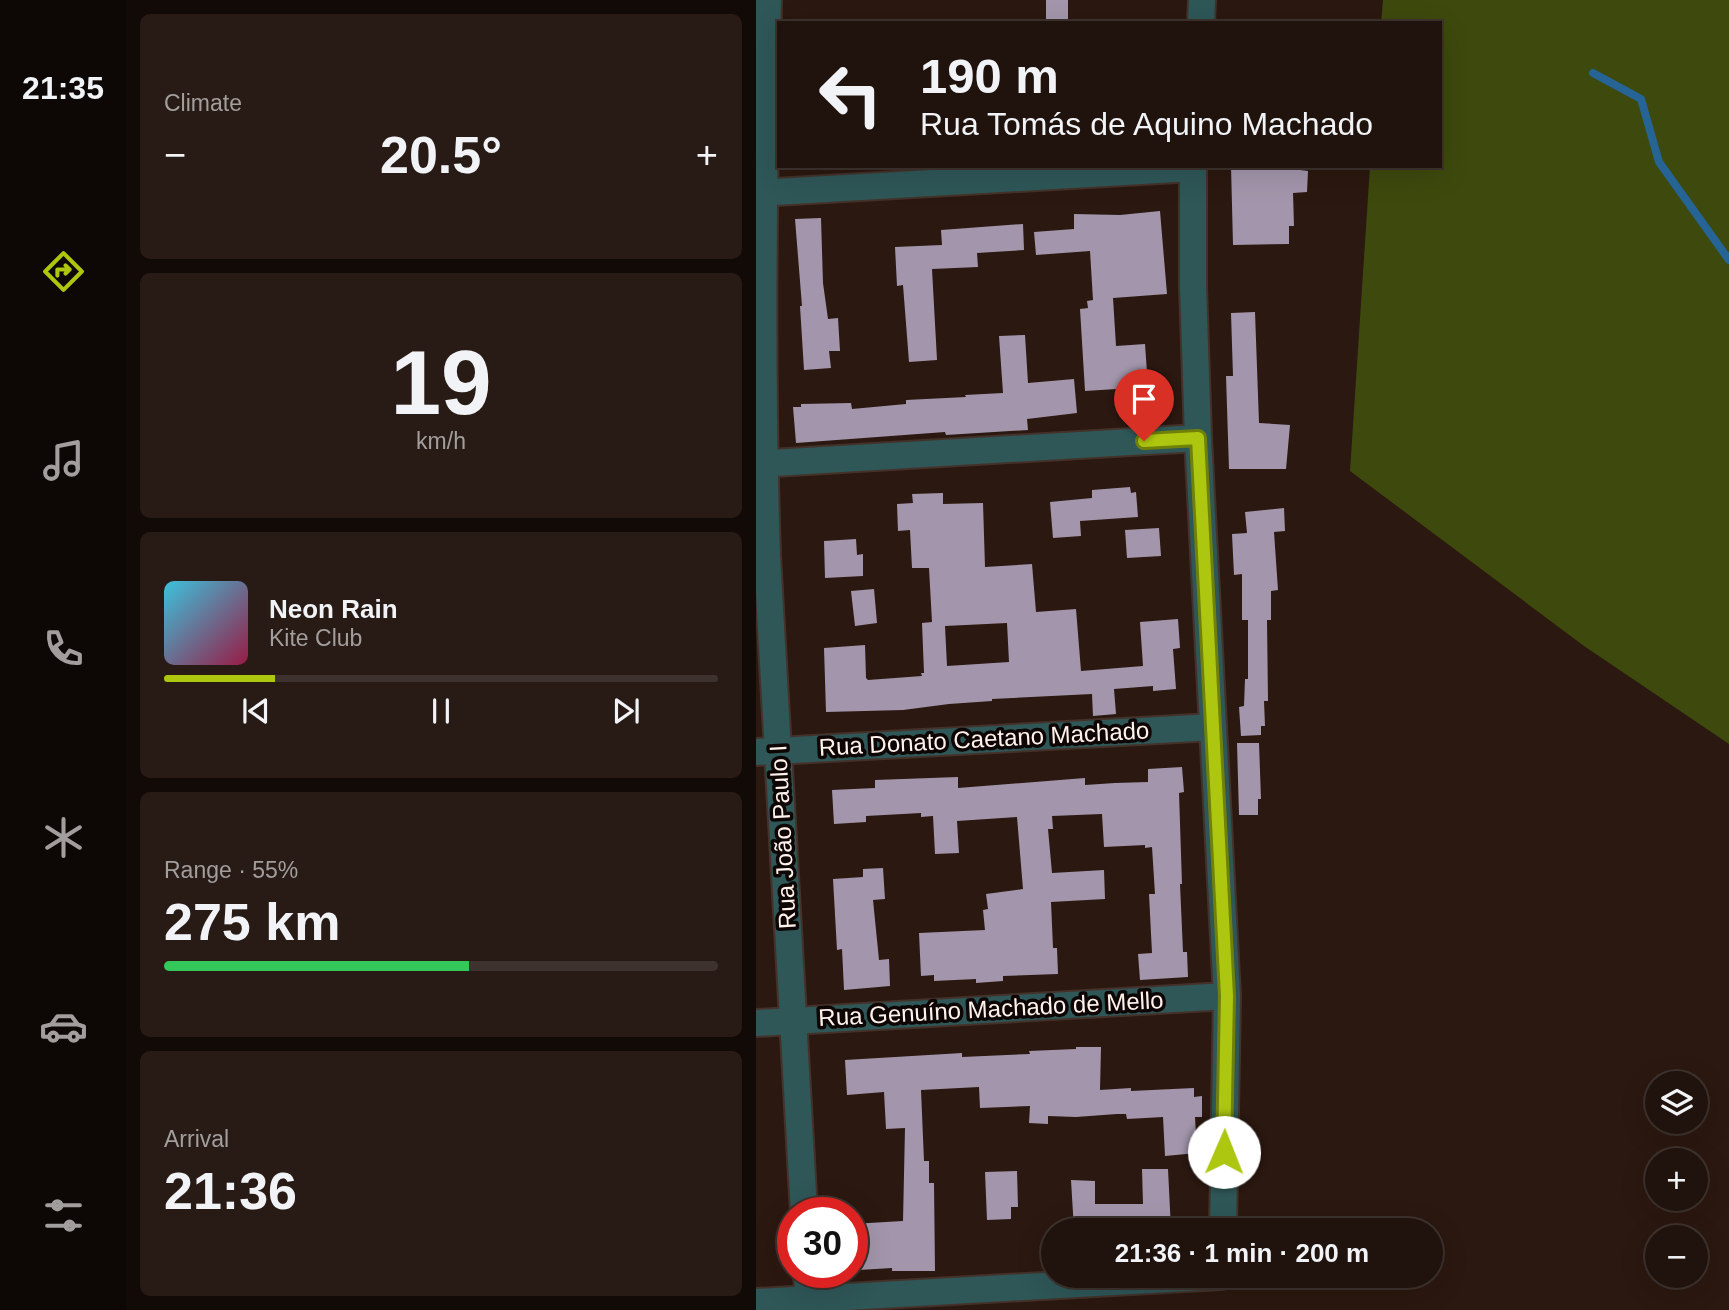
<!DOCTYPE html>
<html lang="en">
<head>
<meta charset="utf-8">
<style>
  :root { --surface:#20120c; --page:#281b15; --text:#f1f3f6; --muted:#a29e9d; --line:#3d322d; --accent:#adc60f }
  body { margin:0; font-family:Arial,sans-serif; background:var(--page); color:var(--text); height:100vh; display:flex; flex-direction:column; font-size:26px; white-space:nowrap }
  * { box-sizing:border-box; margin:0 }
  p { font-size:23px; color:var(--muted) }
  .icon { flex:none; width:38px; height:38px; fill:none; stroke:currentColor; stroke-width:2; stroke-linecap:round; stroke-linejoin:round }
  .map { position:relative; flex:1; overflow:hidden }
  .panel { display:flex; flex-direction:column; gap:14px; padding:14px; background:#120a07; width:630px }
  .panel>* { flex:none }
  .top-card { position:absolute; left:21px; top:21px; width:665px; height:147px; border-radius:0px; box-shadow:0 7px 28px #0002,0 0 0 2px var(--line); background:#20120c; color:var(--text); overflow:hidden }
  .buttons { position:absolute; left:889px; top:1071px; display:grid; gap:14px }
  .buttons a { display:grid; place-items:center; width:63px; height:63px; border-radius:50%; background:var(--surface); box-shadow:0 7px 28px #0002,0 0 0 2px var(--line); font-size:35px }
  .speed { position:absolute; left:21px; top:1197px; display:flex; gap:14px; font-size:35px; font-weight:700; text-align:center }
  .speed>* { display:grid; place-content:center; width:91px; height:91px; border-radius:50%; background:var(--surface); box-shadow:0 7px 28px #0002,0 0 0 2px var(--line); line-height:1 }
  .speed .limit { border:10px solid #d22; background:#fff; color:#111 }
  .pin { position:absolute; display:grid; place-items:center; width:60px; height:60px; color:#fff; margin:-72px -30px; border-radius:50% 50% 50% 0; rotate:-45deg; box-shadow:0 0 7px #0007 }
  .pin .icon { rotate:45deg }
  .me { position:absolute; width:77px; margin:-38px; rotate:1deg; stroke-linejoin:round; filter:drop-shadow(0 0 5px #0008) }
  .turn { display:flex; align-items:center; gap:24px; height:147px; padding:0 28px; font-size:32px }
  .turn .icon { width:91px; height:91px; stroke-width:2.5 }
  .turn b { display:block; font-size:49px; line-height:60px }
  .big { font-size:52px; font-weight:700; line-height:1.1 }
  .panel .card { flex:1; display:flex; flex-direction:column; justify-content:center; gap:10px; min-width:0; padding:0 24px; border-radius:10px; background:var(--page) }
  .panel .dial { align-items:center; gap:0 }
  .dial b { font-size:91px; line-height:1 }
  .song { display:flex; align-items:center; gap:21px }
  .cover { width:84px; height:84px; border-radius:10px; background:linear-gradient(135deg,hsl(190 70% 55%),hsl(340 70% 35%)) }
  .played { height:7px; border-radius:4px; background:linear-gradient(90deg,var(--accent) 20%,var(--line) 20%) }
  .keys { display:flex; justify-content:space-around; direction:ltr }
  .heat { display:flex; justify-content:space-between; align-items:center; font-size:38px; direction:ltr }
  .charge { height:10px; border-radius:5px; background:linear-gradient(90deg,#34c759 55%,var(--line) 0) }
  .trip { position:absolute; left:285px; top:1218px; width:402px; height:70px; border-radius:35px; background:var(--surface); box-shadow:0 7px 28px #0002,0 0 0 2px var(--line); font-weight:700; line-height:70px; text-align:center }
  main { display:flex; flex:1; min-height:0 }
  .menu { display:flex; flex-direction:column; width:126px; justify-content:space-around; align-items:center; background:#0d0705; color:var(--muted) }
  .menu .icon { width:49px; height:49px }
  .menu .current { color:var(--accent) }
  .menu b { font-size:32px; color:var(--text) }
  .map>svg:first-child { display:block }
  .forest { fill:#3d490d }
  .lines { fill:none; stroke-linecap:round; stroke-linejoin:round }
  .stream { stroke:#256495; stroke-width:8 }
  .building { fill:#a396ac; fill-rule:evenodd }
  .street-casing { stroke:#44322a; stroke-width:30 }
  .street { stroke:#2f5758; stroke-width:26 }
  .route-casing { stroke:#70810a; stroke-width:18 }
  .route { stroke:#adc60f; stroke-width:12 }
  .labels { text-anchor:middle; stroke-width:7; stroke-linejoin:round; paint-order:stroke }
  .street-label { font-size:24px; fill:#fff1eb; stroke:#0d0604 }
</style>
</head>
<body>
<main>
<nav class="menu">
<b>21:35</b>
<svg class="icon current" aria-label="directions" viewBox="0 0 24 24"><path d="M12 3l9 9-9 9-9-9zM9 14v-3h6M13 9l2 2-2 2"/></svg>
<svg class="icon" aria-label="music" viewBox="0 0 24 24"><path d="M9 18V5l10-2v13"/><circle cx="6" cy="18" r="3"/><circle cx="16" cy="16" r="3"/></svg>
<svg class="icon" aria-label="phone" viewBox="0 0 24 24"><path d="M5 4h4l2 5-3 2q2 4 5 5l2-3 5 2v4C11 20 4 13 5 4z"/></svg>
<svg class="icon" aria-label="climate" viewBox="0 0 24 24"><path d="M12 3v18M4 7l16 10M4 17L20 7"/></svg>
<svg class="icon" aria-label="car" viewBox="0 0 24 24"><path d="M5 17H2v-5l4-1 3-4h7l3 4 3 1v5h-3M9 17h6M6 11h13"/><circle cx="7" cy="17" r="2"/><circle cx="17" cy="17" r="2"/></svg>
<svg class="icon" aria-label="filters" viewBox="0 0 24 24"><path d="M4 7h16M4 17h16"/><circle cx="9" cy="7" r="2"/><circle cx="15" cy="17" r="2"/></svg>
</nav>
<section class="panel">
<div class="card"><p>Climate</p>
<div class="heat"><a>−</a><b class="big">20.5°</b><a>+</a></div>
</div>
<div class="card dial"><b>19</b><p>km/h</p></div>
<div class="card">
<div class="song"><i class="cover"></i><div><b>Neon Rain</b><p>Kite Club</p></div></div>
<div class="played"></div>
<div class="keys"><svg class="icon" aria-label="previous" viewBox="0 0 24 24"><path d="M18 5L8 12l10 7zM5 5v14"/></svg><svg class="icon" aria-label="pause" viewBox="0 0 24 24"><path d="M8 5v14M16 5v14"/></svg><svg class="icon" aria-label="next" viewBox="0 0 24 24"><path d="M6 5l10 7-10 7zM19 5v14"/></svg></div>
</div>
<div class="card"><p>Range · 55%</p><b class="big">275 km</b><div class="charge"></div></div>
<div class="card"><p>Arrival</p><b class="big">21:36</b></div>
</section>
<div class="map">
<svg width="973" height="1310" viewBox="0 0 973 1310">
  <rect width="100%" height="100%" fill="#2b1810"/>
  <polygon class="forest" points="627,0 973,0 973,744 828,646 594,471 614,166 684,166 684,23 625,23"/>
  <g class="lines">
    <polyline class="stream" points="837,73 885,99 903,162 973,260"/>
  </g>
  <g class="building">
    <rect x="290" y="0" width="22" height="23"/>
    <polygon points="475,166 544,166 544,170 552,171 551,192 537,193 538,226 533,226 533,244 477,245"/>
    <polygon points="404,211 411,294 357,298 360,346 389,344 392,387 329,391 324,309 332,308 331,301 337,300 334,251 280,255 278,232 318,229 318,214 364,215"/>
    <polygon points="65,218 67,283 72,319 82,318 84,351 73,351 75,368 48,370 44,306 46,306 39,219"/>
    <polygon points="267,224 268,250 221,253 222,267 176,269 181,360 153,362 147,285 141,286 139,247 186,245 185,230"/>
    <polygon points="499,312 503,423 534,425 530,469 473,469 470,376 477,376 475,313"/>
    <polygon points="269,335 272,383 318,379 321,413 271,419 272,430 190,435 189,432 40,443 37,407 45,407 45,404 95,403 96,409 150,404 150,400 210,397 209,395 247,393 243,336"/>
    <polygon points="374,487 375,493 380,492 382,517 324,521 325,536 297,538 294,502 336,498 336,490"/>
    <path d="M187 493V504L227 503 229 567 276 564 280 612 320 609 325 671 387 666 384 622 422 619 424 648 417 649 420 689 397 691V686L358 689 360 714 337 716 336 694 236 699V701L193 704 147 710 70 712 68 648 109 645 110 678 112 680 166 676 165 673H168L166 623 176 622 173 568H156L154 530 142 531 141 504 157 503 156 494ZM251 623 253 662 191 666 189 626Z"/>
    <polygon points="528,508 529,531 518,532 522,590 515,591 515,620 511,620 512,701 508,701 509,726 505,726 505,735 485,736 483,707 488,706 489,679 492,679 492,620 486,620 486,574 478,575 476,534 491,533 489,512"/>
    <polygon points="403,528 405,556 371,558 369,530"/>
    <polygon points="100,539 101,555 107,554 107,576 69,578 68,541"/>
    <polygon points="118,589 121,623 99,626 95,591"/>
    <polygon points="481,743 503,743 505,799 502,799 502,815 483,815"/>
    <polygon points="426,767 428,792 423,793 426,884 424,884 427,952 431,952 432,977 384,980 382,954 396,953 393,894 399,894 396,847 389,848 389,845 348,847 346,814 296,816 297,829 292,829 296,873 348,870 349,899 295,902 297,948 301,948 302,974 247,976 247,981 220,983 220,979 178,981 178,975 165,976 163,933 229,930 227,910 232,909 230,894 267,889 261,817 201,821 203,853 179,854 177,816 165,817 165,813 110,816 110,822 78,824 76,790 119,788 119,780 202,777 202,788 329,778 329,785 359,783 392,782 392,769"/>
    <polygon points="127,868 129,899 117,900 123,960 133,959 134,986 88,990 86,949 81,950 77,879 107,877 107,869"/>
    <polygon points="320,1047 345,1047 344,1090 375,1088 375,1091 438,1088 438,1097 446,1096 446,1117 439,1117 441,1153 409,1156 407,1117 371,1119 370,1114 361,1114 320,1117 292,1116 292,1124 273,1123 274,1106 224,1108 223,1087 165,1090 168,1161 173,1161 173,1183 178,1183 179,1271 136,1271 136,1268 103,1270 102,1245 96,1245 96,1224 147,1221 149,1128 130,1129 128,1092 91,1095 89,1060 206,1053 206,1057 274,1054 273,1051 320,1049"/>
    <polygon points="386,1169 412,1169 415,1230 318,1230 315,1180 339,1181 339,1204 387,1204"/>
    <polygon points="261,1171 262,1207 255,1207 255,1219 231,1220 229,1172"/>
  </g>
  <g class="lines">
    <defs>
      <g id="street">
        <path d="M12 0C7 185 5 371 11 556L48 1213"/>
        <polyline points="445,23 446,0"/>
        <polyline points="437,166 437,286 442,438 471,996 467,1230"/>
        <polyline points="0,193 437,168"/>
        <polyline points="0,464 442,438"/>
        <polyline points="0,752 457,727"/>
        <polyline points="0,1023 471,996"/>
        <polyline points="51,1272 53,1310"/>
        <polyline points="0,1302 465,1276"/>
      </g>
    </defs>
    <use href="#street" class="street-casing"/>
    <use href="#street" class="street"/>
  </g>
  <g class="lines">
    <defs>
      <polyline id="route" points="388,441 442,438 471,996 468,1152"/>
    </defs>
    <use href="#route" class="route-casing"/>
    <use href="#route" class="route"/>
  </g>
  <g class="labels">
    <g class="street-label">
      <text transform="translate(228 739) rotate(-3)" y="8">Rua Donato Caetano Machado</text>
      <text transform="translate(27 837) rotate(-93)" y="8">Rua João Paulo I</text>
      <text transform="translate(235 1009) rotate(-3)" y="8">Rua Genuíno Machado de Mello</text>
    </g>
  </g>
</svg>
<div class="buttons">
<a><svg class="icon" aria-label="layers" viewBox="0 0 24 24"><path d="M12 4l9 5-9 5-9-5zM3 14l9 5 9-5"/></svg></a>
<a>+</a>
<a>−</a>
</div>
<div class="speed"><div class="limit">30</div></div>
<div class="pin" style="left:388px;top:441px;background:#d93025"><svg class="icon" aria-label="arrive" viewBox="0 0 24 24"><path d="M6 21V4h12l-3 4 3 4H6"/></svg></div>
<svg class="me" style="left:468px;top:1152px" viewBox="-20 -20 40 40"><circle r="19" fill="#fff"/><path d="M0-13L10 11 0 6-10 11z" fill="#adc60f"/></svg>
<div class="trip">21:36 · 1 min · 200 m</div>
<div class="top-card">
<div class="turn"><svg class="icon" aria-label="left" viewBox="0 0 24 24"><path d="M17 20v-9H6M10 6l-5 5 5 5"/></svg><div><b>190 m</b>Rua Tomás de Aquino Machado</div></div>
</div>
</div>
</main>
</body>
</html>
